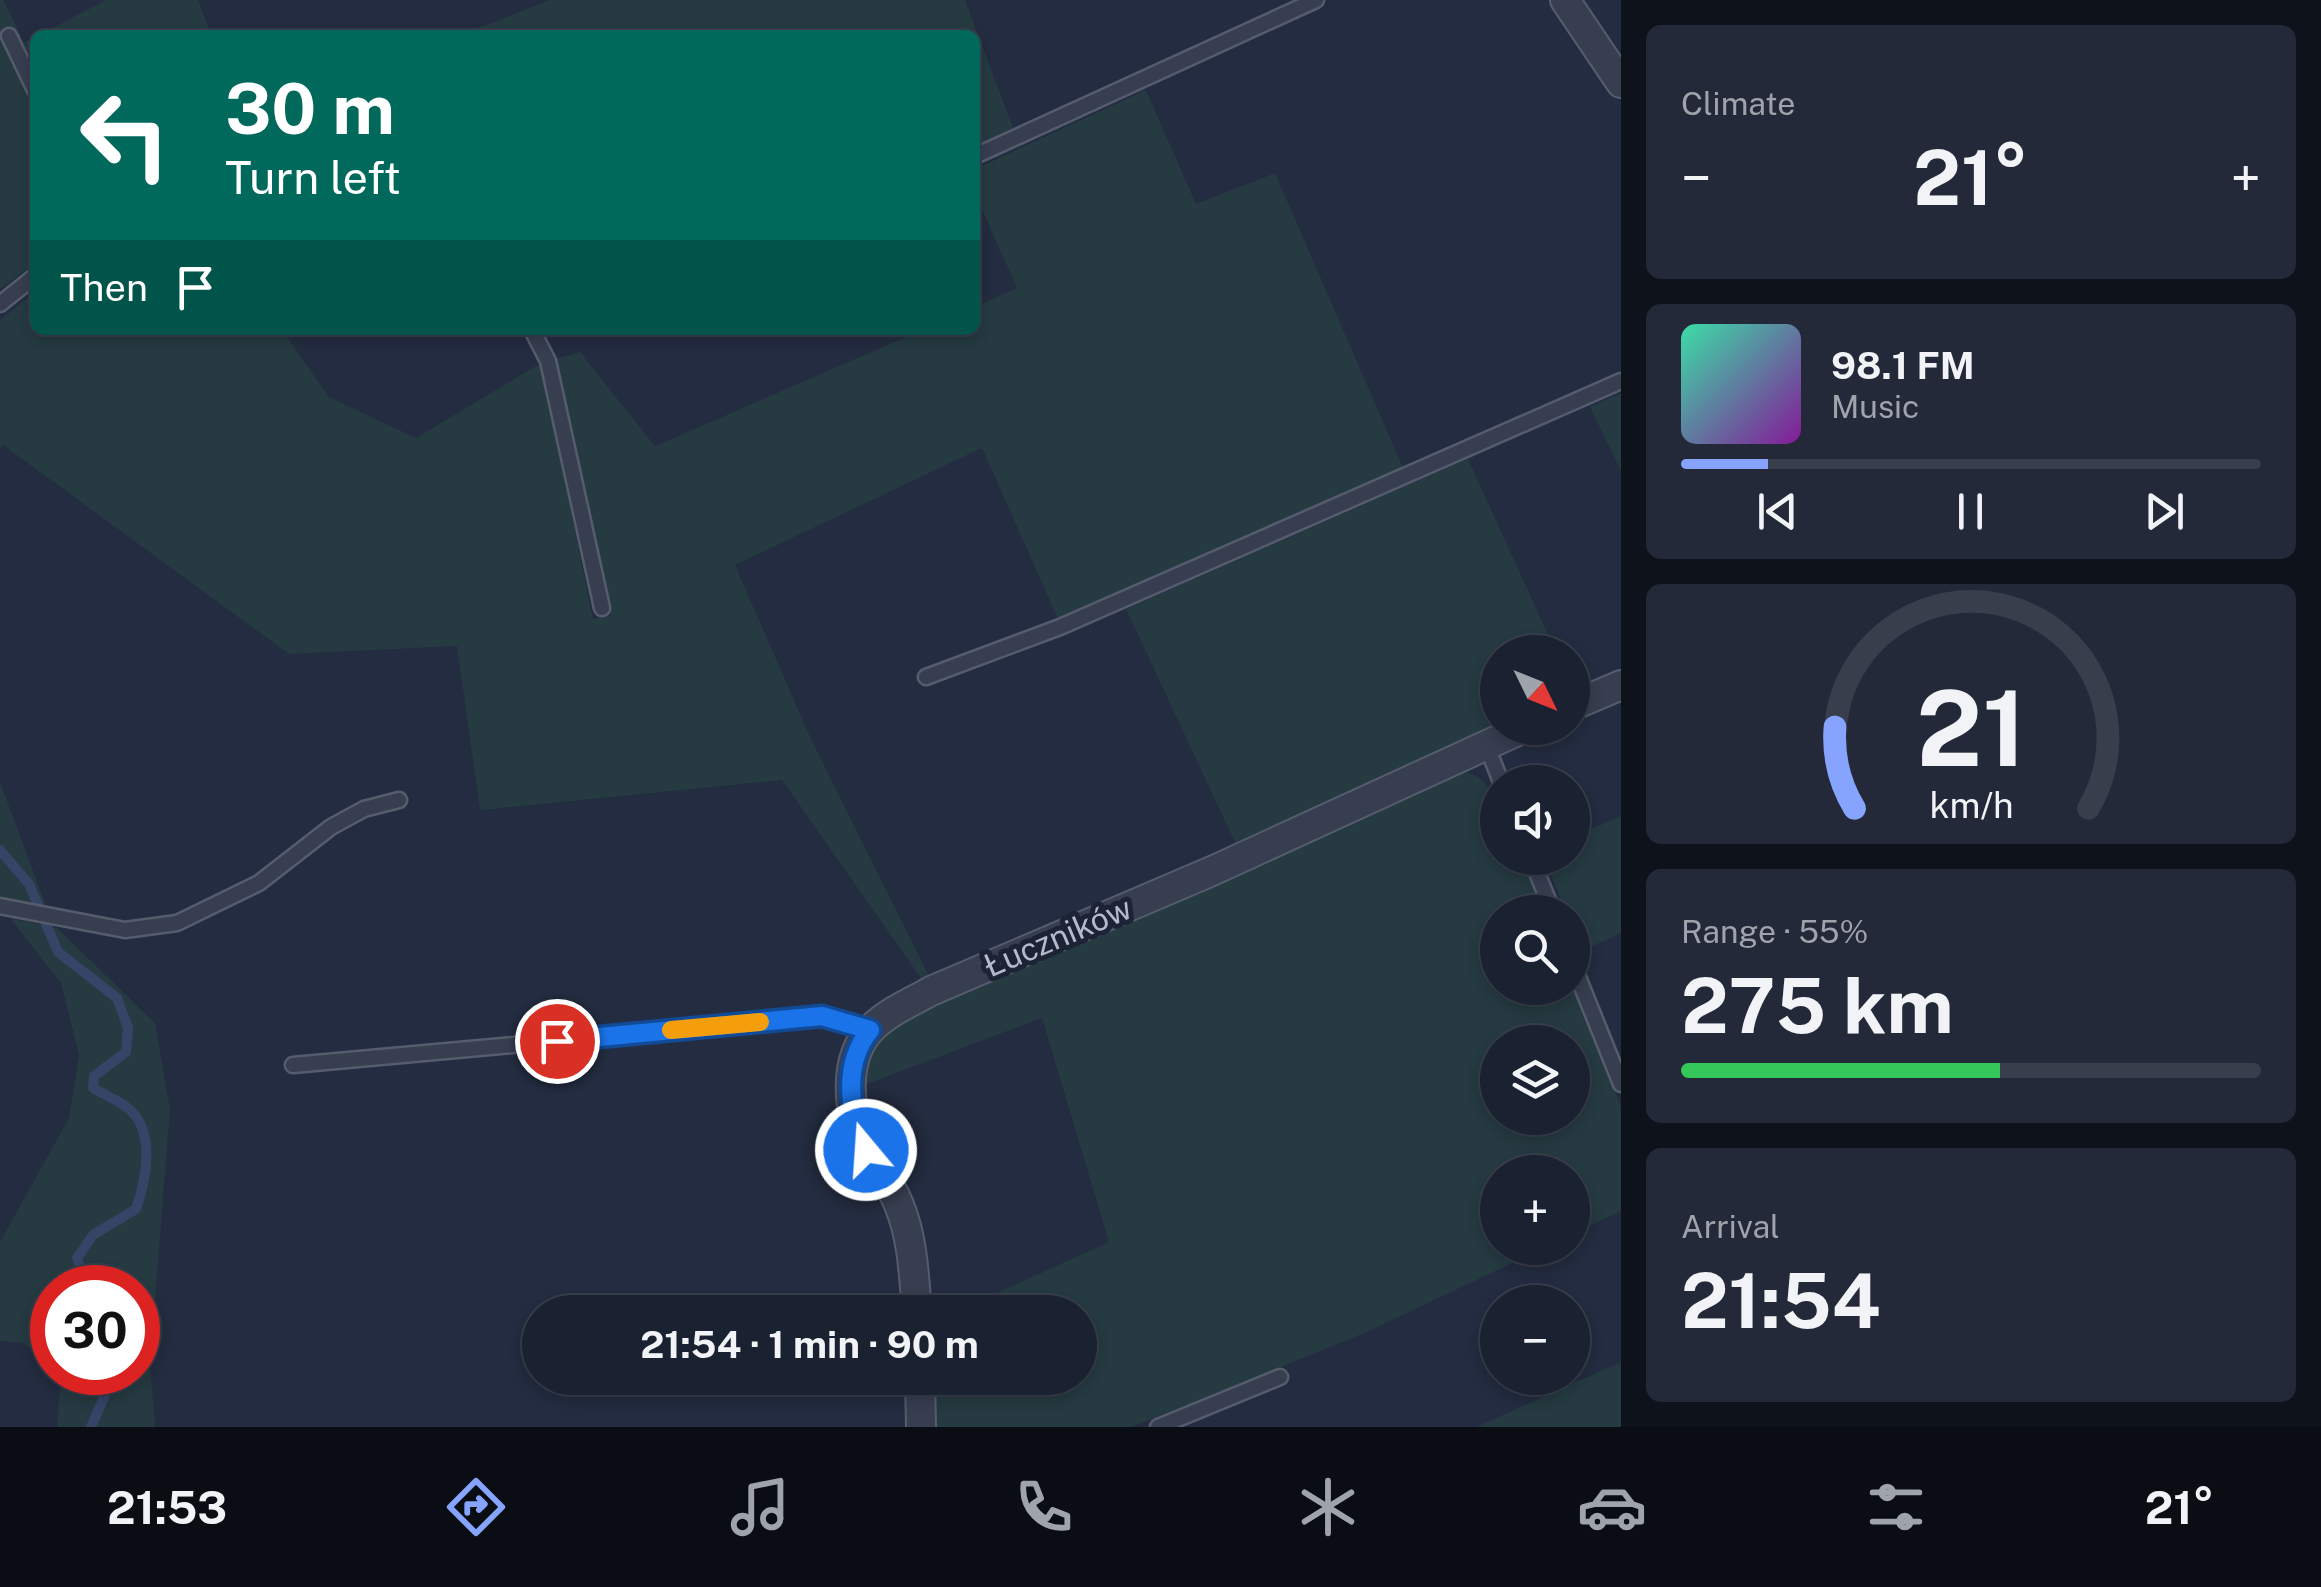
<!DOCTYPE html>
<html lang="en">
<head>
<meta charset="utf-8">
<style>
  :root { --surface:#1a2130; --page:#232938; --text:#f1f3f6; --muted:#9fa3ab; --line:#383e4c; --accent:#86a4fe }
  body { margin:0; font-family:"Public Sans",sans-serif; background:var(--page); color:var(--text); height:100vh; display:flex; flex-direction:column; font-size:38px; white-space:nowrap }
  * { box-sizing:border-box; margin:0 }
  p { font-size:32px; color:var(--muted) }
  .icon { flex:none; width:55px; height:55px; fill:none; stroke:currentColor; stroke-width:2; stroke-linecap:round; stroke-linejoin:round }
  .map { position:relative; flex:1; overflow:hidden }
  .side { display:flex; flex-direction:column; gap:25px; padding:25px; background:#0e121a; width:700px }
  .side>* { flex:none }
  .hud { position:absolute; left:30px; top:30px; width:950px; height:305px; border-radius:15px; box-shadow:0 5px 15px #0003,0 0 0 2px var(--line); background:#00695c; color:#fff; overflow:hidden }
  .needle { width:65px; rotate:133deg }
  .buttons { position:absolute; left:1480px; top:635px; display:grid; gap:20px }
  .buttons a { display:grid; place-items:center; width:110px; height:110px; border-radius:50%; background:var(--surface); box-shadow:0 5px 15px #0003,0 0 0 2px var(--line); font-size:50px }
  .speed { position:absolute; left:30px; top:1265px; display:flex; gap:20px; font-size:50px; font-weight:700; text-align:center }
  .speed>* { display:grid; place-content:center; width:130px; height:130px; border-radius:50%; background:var(--surface); box-shadow:0 5px 15px #0003,0 0 0 2px var(--line); line-height:1 }
  .speed .limit { border:15px solid #d22; background:#fff; color:#111 }
  .pin { position:absolute; display:grid; place-items:center; width:85px; height:85px; color:#fff; margin:-42px; border:5px solid #fff; border-radius:50%; box-shadow:0 2px 10px #0007 }
  .me { position:absolute; width:110px; margin:-55px; rotate:342deg; stroke-linejoin:round; filter:drop-shadow(0 0 8px #0008) }
  .turn { display:flex; align-items:center; gap:35px; height:210px; padding:0 30px; font-size:45px }
  .turn .icon { width:130px; height:130px; stroke-width:2.5 }
  .turn b { display:block; font-size:70px; line-height:85px }
  .then { display:flex; align-items:center; height:95px; padding:0 30px; background:#0003; gap:20px; font-size:38px }
  .big { font-size:75px; font-weight:700; line-height:1.1 }
  .side .widget { flex:1; display:flex; flex-direction:column; justify-content:center; gap:15px; min-width:0; padding:0 35px; border-radius:15px; background:var(--page) }
  .side .dial { align-items:center; gap:0 }
  .dial svg { height:260px; overflow:visible; fill:none; stroke:var(--line); stroke-width:7; stroke-linecap:round; text-anchor:middle }
  .dial text { fill:var(--text); stroke:none }
  .song { display:flex; align-items:center; gap:30px }
  .cover { width:120px; height:120px; border-radius:15px; background:linear-gradient(135deg,hsl(160 70% 55%),hsl(290 70% 35%)) }
  .played { height:10px; border-radius:5px; background:linear-gradient(90deg,var(--accent) 15%,var(--line) 15%) }
  .keys { display:flex; justify-content:space-around; direction:ltr }
  .heat { display:flex; justify-content:space-between; align-items:center; font-size:55px; direction:ltr }
  .charge { height:15px; border-radius:8px; background:linear-gradient(90deg,#34c759 55%,var(--line) 0) }
  .trip { position:absolute; left:522px; top:1295px; width:575px; height:100px; border-radius:50px; background:var(--surface); box-shadow:0 5px 15px #0003,0 0 0 2px var(--line); font-weight:700; line-height:100px; text-align:center }
  .dock { display:flex; height:160px; justify-content:space-around; align-items:center; background:#0a0d13; color:var(--muted) }
  .dock .icon { width:70px; height:70px }
  .dock .on { color:var(--accent) }
  .dock b { font-size:45px; color:var(--text) }
  main { display:flex; flex:1; min-height:0 }
  .map>svg:first-child { display:block }
  .green { fill:#253a41; fill-rule:evenodd }
  .lines { fill:none; stroke-linecap:round; stroke-linejoin:round }
  .stream { stroke:#364468; stroke-width:10 }
  .lane-casing { stroke:#555c6e; stroke-width:19 }
  .street-casing { stroke:#555c6e; stroke-width:32 }
  .lane { stroke:#373e50; stroke-width:14 }
  .street { stroke:#373e50; stroke-width:28 }
  .route-casing { stroke:#114b97; stroke-width:25 }
  .route { stroke:#1a73e8; stroke-width:18 }
  .slow { stroke:#f59e0b; stroke-width:18 }
  .labels { text-anchor:middle; stroke-width:10; stroke-linejoin:round; paint-order:stroke }
  .street-label { font-size:32px; fill:#b4bacb; stroke:#1c2335 }
</style>
</head>
<body>
<main>
<div class="map">
<svg width="1621" height="1427" viewBox="0 0 1621 1427">
  <rect width="100%" height="100%" fill="#232c40"/>
  <g class="green">
    <polygon points="0,0 3,0 24,42 35,37 35,263 0,289"/>
    <polygon points="106,0 198,0 211,35 39,35"/>
    <polygon points="550,0 965,0 1014,130 975,147 975,35 460,35"/>
    <polygon points="1146,90 1196,204 1275,173 1404,470 1058,619 982,448 735,565 811,739 931,980 925,984 782,780 480,810 457,646 289,654 3,445 0,448 0,320 35,292 35,330 282,330 329,397 416,438 541,363 593,619 611,616 555,359 580,352 655,446 922,330 975,330 975,307 1017,288 975,194 975,169"/>
    <polygon points="1621,393 1621,471 1590,407"/>
    <polygon points="1468,459 1556,652 1498,652 1498,728 1239,851 1126,609"/>
    <path d="M1460 770C1505 781 1497 820 1498 858H1522L1545 912H1498V988H1572L1573 983 1621 1107V1211L1573 1234 1572 1172H1498V1248H1544L1367 1332 1132 1427H930V1378H1080V1312H955L1109 1242 1042 1018 859 1087 862 1061 898 1017ZM1498 1042H1572V1118H1498Z"/>
    <polygon points="0,782 46,906 0,899"/>
    <polygon points="1621,816 1621,933 1582,951 1573,927 1572,912 1566,912 1544,858 1572,858 1573,837"/>
    <polygon points="10,918 57,928 155,1023 170,1110 150,1363 155,1427 57,1427 61,1373 138,1372 138,1288 52,1288 52,1364 23,1343 0,1341 0,1242 69,1118 79,1055 61,983"/>
    <polygon points="1621,1362 1621,1427 1476,1427"/>
  </g>
  <g class="lines">
    <g class="stream">
      <path d="M0 850 29 884 58 952 117 998 128 1028 126 1052 94 1076 93 1088C104 1095 119 1100 129 1109 156 1132 146 1180 136 1209L93 1235 77 1258 88 1288"/>
      <polyline points="138,1331 138,1334"/>
      <polyline points="91,1427 115,1372"/>
    </g>
    <defs>
      <g id="lane">
        <polyline points="9,36 35,90"/>
        <polyline points="975,156 1316,0"/>
        <polyline points="0,304 35,276"/>
        <polyline points="532,330 548,361 602,608"/>
        <polyline points="926,677 1060,627 1621,381"/>
        <polyline points="1486,744 1501,782"/>
        <polyline points="1531,858 1553,912"/>
        <polyline points="0,906 125,930 177,923 259,883 331,827 364,809 399,800"/>
        <polyline points="1572,962 1621,1084"/>
        <polyline points="293,1065 822,1017 870,1030"/>
        <polyline points="1158,1427 1280,1377"/>
      </g>
      <g id="street">
        <polyline points="1565,0 1621,83"/>
        <polyline points="1572,706 1621,685"/>
        <path d="M917 1312C914 1278 913 1238 899 1205 891 1183 875 1166 864 1145 847 1110 843 1057 872 1028 889 1011 912 1002 931 991L1212 871 1524 728"/>
        <polyline points="920,1378 921,1427"/>
      </g>
    </defs>
    <use href="#lane" class="lane-casing"/>
    <use href="#street" class="street-casing"/>
    <use href="#lane" class="lane"/>
    <use href="#street" class="street"/>
  </g>
  <g class="lines">
    <defs>
      <path id="route" d="M557 1041 822 1016 870 1030C842 1065 849 1112 866 1150"/>
    </defs>
    <use href="#route" class="route-casing"/>
    <use href="#route" class="route"/>
    <polyline class="slow" points="671,1030 760,1022"/>
  </g>
  <g class="labels">
    <g class="street-label">
      <text transform="translate(1058 937) rotate(-23)" y="11">Łuczników</text>
    </g>
  </g>
</svg>
<div class="buttons">
<a><svg class="needle" viewBox="-14 -14 28 28"><path d="M0-13l5 13h-10z" fill="#e53935"/><path d="M0 13l5-13h-10z" fill="#9fa3ab"/></svg></a>
<a><svg class="icon" aria-label="sound" viewBox="0 0 24 24"><path d="M4 9h4l5-4v14l-5-4H4zM17 9q2 3 0 6"/></svg></a>
<a><svg class="icon" aria-label="search" viewBox="0 0 24 24"><circle cx="10" cy="10" r="6"/><path d="M15 15l6 6"/></svg></a>
<a><svg class="icon" aria-label="layers" viewBox="0 0 24 24"><path d="M12 4l9 5-9 5-9-5zM3 14l9 5 9-5"/></svg></a>
<a>+</a>
<a>−</a>
</div>
<div class="speed"><div class="limit">30</div></div>
<div class="pin" style="left:557px;top:1041px;background:#d93025"><svg class="icon" aria-label="arrive" viewBox="0 0 24 24"><path d="M6 21V4h12l-3 4 3 4H6"/></svg></div>
<svg class="me" style="left:866px;top:1150px" viewBox="-20 -20 40 40"><circle r="17" fill="#1a73e8" stroke="#fff" stroke-width="3"/><path d="M0-11L8 9 0 5-8 9z" fill="#fff"/></svg>
<div class="trip">21:54 · 1 min · 90 m</div>
<div class="hud">
<div class="turn"><svg class="icon" aria-label="left" viewBox="0 0 24 24"><path d="M17 20v-9H6M10 6l-5 5 5 5"/></svg><div><b>30 m</b>Turn left</div></div>
<div class="then">Then<svg class="icon" aria-label="arrive" viewBox="0 0 24 24"><path d="M6 21V4h12l-3 4 3 4H6"/></svg></div>
</div>
</div>
<section class="side">
<div class="widget"><p>Climate</p>
<div class="heat"><a>−</a><b class="big">21°</b><a>+</a></div>
</div>
<div class="widget">
<div class="song"><i class="cover"></i><div><b>98.1 FM</b><p>Music</p></div></div>
<div class="played"></div>
<div class="keys"><svg class="icon" aria-label="previous" viewBox="0 0 24 24"><path d="M18 5L8 12l10 7zM5 5v14"/></svg><svg class="icon" aria-label="pause" viewBox="0 0 24 24"><path d="M8 5v14M16 5v14"/></svg><svg class="icon" aria-label="next" viewBox="0 0 24 24"><path d="M6 5l10 7-10 7zM19 5v14"/></svg></div>
</div>
<div class="widget dial"><svg viewBox="0 0 100 80">
<path d="M14 69A42 42 0 1 1 86 69"/>
<path d="M14 69A42 42 0 0 1 8 44" stroke="#86a4fe"/>
<text x="50" y="56" font-size="32" font-weight="700">21</text>
<text x="50" y="72" font-size="11">km/h</text>
</svg></div>
<div class="widget"><p>Range · 55%</p><b class="big">275 km</b><div class="charge"></div></div>
<div class="widget"><p>Arrival</p><b class="big">21:54</b></div>
</section>
</main>
<nav class="dock">
<b>21:53</b>
<svg class="icon on" aria-label="directions" viewBox="0 0 24 24"><path d="M12 3l9 9-9 9-9-9zM9 14v-3h6M13 9l2 2-2 2"/></svg>
<svg class="icon" aria-label="music" viewBox="0 0 24 24"><path d="M9 18V5l10-2v13"/><circle cx="6" cy="18" r="3"/><circle cx="16" cy="16" r="3"/></svg>
<svg class="icon" aria-label="phone" viewBox="0 0 24 24"><path d="M5 4h4l2 5-3 2q2 4 5 5l2-3 5 2v4C11 20 4 13 5 4z"/></svg>
<svg class="icon" aria-label="climate" viewBox="0 0 24 24"><path d="M12 3v18M4 7l16 10M4 17L20 7"/></svg>
<svg class="icon" aria-label="car" viewBox="0 0 24 24"><path d="M5 17H2v-5l4-1 3-4h7l3 4 3 1v5h-3M9 17h6M6 11h13"/><circle cx="7" cy="17" r="2"/><circle cx="17" cy="17" r="2"/></svg>
<svg class="icon" aria-label="filters" viewBox="0 0 24 24"><path d="M4 7h16M4 17h16"/><circle cx="9" cy="7" r="2"/><circle cx="15" cy="17" r="2"/></svg>
<b>21°</b>
</nav>
</body>
</html>
